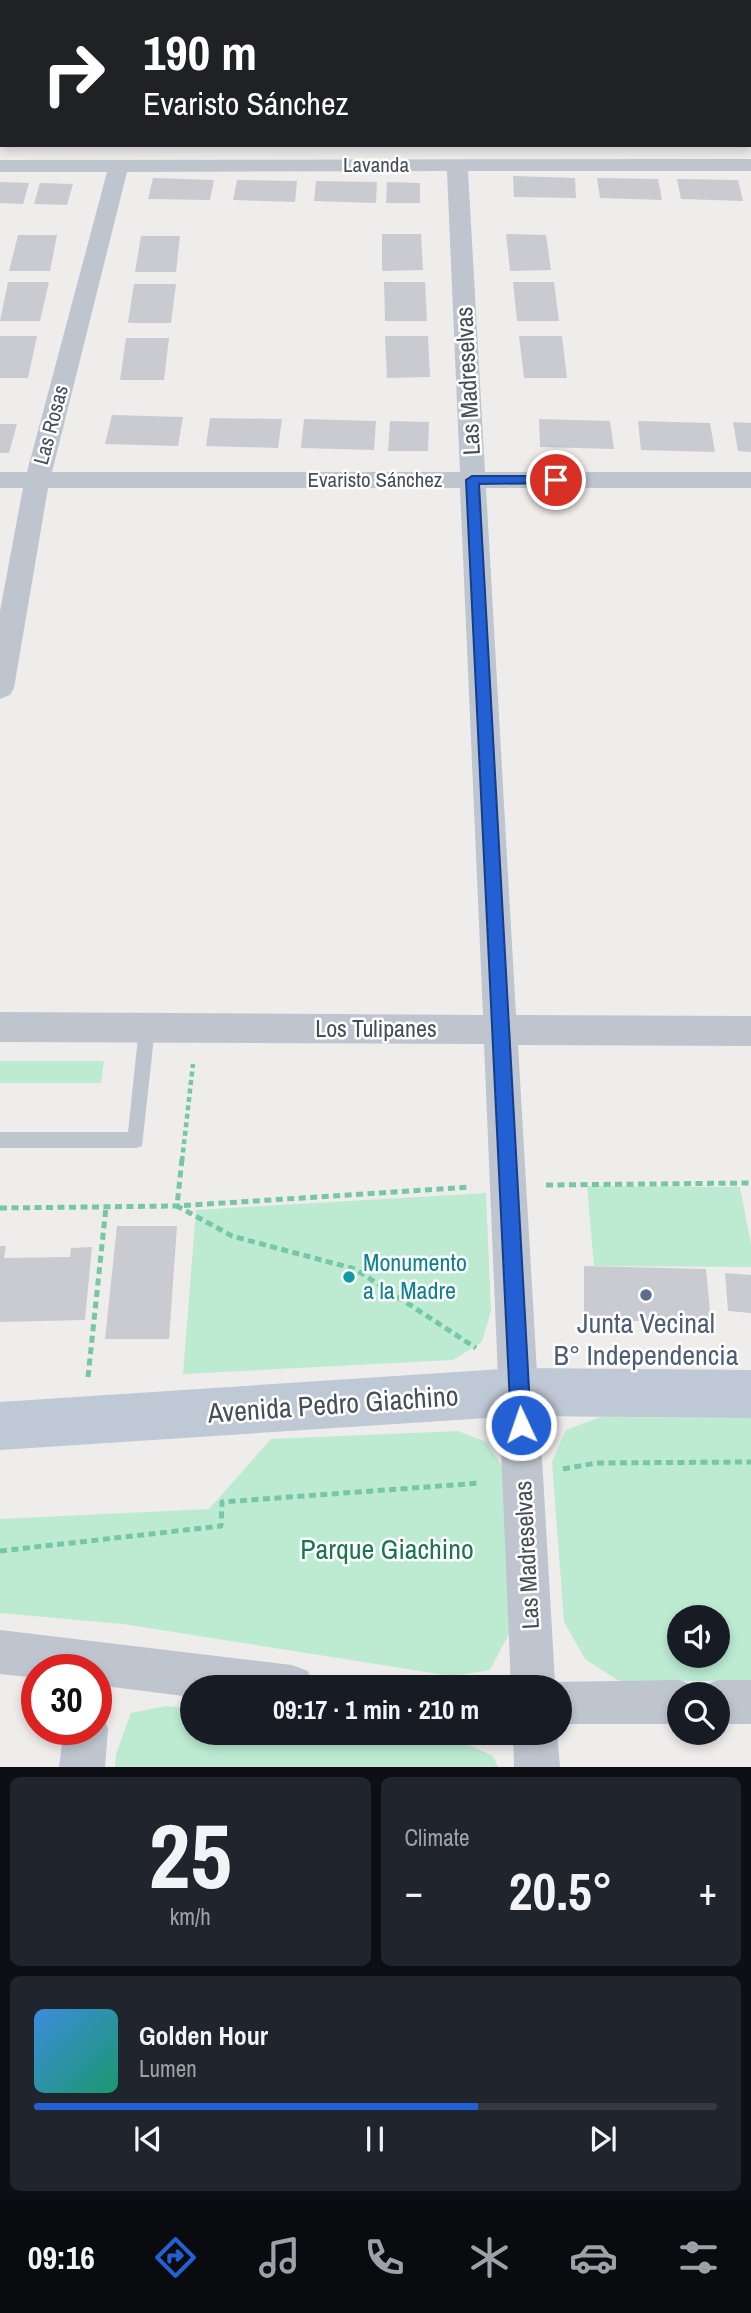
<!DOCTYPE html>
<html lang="en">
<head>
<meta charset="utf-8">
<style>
  :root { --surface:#171b24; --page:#20242c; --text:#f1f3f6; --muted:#9ea1a6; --line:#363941; --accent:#2260d3 }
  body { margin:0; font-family:"Archivo Narrow",sans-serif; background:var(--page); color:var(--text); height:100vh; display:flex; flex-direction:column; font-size:26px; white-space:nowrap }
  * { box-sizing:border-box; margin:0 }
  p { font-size:23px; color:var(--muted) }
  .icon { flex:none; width:38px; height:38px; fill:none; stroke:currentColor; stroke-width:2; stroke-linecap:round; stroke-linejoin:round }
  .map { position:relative; height:1767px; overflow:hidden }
  .panel { display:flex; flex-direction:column; gap:10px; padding:10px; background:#0d0f14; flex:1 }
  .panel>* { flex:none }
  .top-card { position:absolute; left:0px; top:0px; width:752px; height:147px; box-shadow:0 4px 10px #0003; background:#202124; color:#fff; overflow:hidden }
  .buttons { position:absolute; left:667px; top:1605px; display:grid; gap:14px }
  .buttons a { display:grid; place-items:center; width:63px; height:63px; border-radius:50%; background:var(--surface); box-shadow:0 4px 10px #0003; font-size:35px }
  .speed { position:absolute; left:21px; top:1654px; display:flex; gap:14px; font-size:35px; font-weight:700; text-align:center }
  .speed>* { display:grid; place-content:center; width:91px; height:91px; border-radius:50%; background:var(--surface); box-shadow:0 4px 10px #0003; line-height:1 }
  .speed .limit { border:10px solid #d22; background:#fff; color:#111 }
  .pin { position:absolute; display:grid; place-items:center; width:60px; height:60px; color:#fff; margin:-30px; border:4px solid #fff; border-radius:50%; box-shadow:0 2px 7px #0007 }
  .me { position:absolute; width:77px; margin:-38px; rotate:357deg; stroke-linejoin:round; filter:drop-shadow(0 0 5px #0008) }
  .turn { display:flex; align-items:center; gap:24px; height:147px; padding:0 28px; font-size:32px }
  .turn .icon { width:91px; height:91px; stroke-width:2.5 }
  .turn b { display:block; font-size:49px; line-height:60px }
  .big { font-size:52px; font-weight:800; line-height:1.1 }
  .panel .tile { flex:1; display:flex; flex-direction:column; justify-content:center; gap:10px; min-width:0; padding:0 24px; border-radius:10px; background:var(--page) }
  .panel .dial { align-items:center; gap:0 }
  .dial b { font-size:91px; line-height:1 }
  .song { display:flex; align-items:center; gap:21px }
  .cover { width:84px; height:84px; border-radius:10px; background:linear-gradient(135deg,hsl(210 70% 55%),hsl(160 70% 35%)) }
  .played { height:7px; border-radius:4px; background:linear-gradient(90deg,var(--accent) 65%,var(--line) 65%) }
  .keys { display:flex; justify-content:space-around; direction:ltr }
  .heat { display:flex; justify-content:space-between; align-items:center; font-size:38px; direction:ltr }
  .panel .tiles { flex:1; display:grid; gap:10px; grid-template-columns:1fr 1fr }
  .tile:last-child { grid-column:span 2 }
  .trip { position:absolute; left:180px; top:1675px; width:392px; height:70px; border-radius:35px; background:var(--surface); box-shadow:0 4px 10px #0003; font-weight:800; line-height:70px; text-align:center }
  .tab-bar { display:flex; height:112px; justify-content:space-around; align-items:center; background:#090b0e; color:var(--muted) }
  .tab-bar .icon { width:49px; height:49px }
  .tab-bar .active { color:var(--accent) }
  .tab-bar b { font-size:32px; color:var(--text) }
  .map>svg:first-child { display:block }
  .green { fill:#bcebd2; fill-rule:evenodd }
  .building { fill:#cacbd1 }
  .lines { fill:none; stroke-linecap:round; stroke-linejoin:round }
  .path-far1 { stroke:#76c7a6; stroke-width:4.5; stroke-dasharray:5 3.5; stroke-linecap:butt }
  .path { stroke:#76c7a6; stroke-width:5; stroke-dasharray:7 4.5; stroke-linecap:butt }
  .lane { fill:#bec5ce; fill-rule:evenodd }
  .street { fill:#bec5ce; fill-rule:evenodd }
  .secondary { fill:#bfc8d5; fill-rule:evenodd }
  .route { fill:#2260d3; stroke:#163e89; stroke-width:2 }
  .culture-dot { fill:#0f9aa8; stroke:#fff; stroke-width:2.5 }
  .service-dot { fill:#5c6f8a; stroke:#fff; stroke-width:2.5 }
  .labels { text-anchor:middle; stroke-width:5; stroke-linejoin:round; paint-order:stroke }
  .far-street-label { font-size:21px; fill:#464e58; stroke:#fff }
  .street-label { font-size:24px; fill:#464e58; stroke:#fff }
  .culture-label { font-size:24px; fill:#0d838f; stroke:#fff; text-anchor:start }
  .near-service-label { font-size:28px; fill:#4e5e75; stroke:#fff }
  .near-street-label { font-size:28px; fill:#464e58; stroke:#fff }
  .near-park-label { font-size:28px; fill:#1b7550; stroke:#fff }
</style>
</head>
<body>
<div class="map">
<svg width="751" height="1767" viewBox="0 0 751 1767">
  <rect width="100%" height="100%" fill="#efecec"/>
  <g class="green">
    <polygon points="0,1061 104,1061 101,1083 0,1083"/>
    <polygon points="587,1186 740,1187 751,1245 751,1267 594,1266"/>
    <polygon points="486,1193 491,1311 482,1342 453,1360 183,1374 196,1210"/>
    <path d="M600 1417 751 1418V1681H619L585 1659 564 1622 552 1462 566 1430ZM679 1617H718V1656H679Z"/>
    <polygon points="458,1431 486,1442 502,1466 511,1630 490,1670 452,1676 123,1624 0,1613 0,1519 209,1509 271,1439"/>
    <polygon points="166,1706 192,1709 192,1732 395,1733 457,1740 493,1756 498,1767 115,1767 116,1754 131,1713"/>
  </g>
  <g class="building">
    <polygon points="513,176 575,178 576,198 514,197"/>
    <polygon points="153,178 214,180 210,200 148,199"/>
    <polygon points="597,178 658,179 662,200 600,198"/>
    <polygon points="677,179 738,180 743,201 681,199"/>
    <polygon points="237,180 297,181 295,202 233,200"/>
    <polygon points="316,181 377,182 376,203 314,201"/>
    <polygon points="0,182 29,183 23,204 0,203"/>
    <polygon points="387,182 420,183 420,203 386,203"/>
    <polygon points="40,183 73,184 67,205 34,204"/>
    <polygon points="382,234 421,234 423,270 382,271"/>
    <polygon points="506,234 546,235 551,270 510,271"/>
    <polygon points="18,235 57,235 50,271 9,271"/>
    <polygon points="141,236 180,236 176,272 135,272"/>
    <polygon points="8,282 49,282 40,321 0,321"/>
    <polygon points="384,282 425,282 427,321 385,321"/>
    <polygon points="513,282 554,282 559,321 517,321"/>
    <polygon points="134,284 176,284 171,323 128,323"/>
    <polygon points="0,336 37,336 28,378 0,378"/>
    <polygon points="385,336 428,336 430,377 387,378"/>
    <polygon points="519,336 562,336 567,378 524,378"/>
    <polygon points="126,338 169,338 164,380 120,380"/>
    <polygon points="112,415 183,417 178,446 105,444"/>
    <polygon points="210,418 282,419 278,448 206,446"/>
    <polygon points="304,419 376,421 374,450 301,448"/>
    <polygon points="539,419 610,421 614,449 540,447"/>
    <polygon points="390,421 429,422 428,451 388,451"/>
    <polygon points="638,421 710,423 715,452 641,450"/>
    <polygon points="733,422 751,423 751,452 738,451"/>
    <polygon points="0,424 17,424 9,453 0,453"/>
    <polygon points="117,1226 177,1226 169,1339 105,1339"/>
    <polygon points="0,1246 6,1246 4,1258 70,1257 71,1248 92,1247 85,1320 0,1322"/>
    <polygon points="584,1266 706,1269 711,1321 584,1321"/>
    <polygon points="725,1273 751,1275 751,1313 728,1311"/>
  </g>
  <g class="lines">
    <polyline class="path-far1" points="182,1161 193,1064"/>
    <g class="path">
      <polyline points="182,1159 177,1206 232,1236 355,1269 476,1348"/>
      <polyline points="546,1185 751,1183"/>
      <polyline points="0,1208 177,1206 471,1187"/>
      <polyline points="88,1377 106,1207"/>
      <polyline points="563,1469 596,1463 751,1462"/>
      <polyline points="0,1551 221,1526 222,1502 481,1483"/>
    </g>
    <polygon class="lane" points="147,1021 153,1023 155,1028 142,1146 136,1148 0,1148 0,1132 128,1132 139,1028 141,1023"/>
    <g class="street">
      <polygon points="711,0 729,0 730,2 712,2"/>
      <path d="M751 159V171H468L485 472H751V488H486L516 1015 751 1016V1046L518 1045 555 1682 679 1680 695 1686 698 1694H679V1724H560V1687H511L484 1044 0 1042V1012L483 1015 460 488H48L14 688 10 695 0 699V611L23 488H0V472H27L107 172H0V160ZM447 171 460 472H52L127 172Z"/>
      <polygon points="0,1630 292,1665 308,1671 314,1687 192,1687 192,1697 96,1685 96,1670 37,1670 37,1678 0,1674"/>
      <polygon points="718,1680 751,1680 751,1724 718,1724 718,1694 699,1694 702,1686"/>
      <polygon points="96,1711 102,1713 108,1729 105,1767 59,1767 64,1729 96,1729"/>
      <polygon points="513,1732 557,1732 560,1767 514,1767"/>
    </g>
    <polygon class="secondary" points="519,1368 751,1370 751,1418 519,1416 0,1450 0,1402"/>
  </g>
  <polygon class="route" points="556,476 562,480 560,483 479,484 531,1425 528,1433 521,1435 514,1433 511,1425 466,480 472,476"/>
  <circle class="culture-dot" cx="349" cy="1277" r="7"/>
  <circle class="service-dot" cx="646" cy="1295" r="7"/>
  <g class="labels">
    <g class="far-street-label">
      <text x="376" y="172">Lavanda</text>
      <text transform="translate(51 425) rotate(-75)" y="7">Las Rosas</text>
      <text x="375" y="487">Evaristo Sánchez</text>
    </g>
    <g class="street-label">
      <text transform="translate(468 381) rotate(-93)" y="8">Las Madreselvas</text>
      <text x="376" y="1037">Los Tulipanes</text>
      <text transform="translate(527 1555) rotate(-93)" y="8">Las Madreselvas</text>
    </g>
    <g class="culture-label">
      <text x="363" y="1271">Monumento<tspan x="363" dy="28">a la Madre</tspan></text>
    </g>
    <g class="near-service-label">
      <text x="646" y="1333">Junta Vecinal<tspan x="646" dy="32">B° Independencia</tspan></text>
    </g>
    <g class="near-street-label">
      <text transform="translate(333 1404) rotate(-4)" y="10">Avenida Pedro Giachino</text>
    </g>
    <g class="near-park-label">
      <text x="387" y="1559">Parque Giachino</text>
    </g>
  </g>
</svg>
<div class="buttons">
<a><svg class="icon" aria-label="sound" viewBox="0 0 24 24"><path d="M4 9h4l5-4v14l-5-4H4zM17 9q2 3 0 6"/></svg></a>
<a><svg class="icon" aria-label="search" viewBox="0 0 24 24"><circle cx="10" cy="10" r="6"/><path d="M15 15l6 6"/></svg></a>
</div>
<div class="speed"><div class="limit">30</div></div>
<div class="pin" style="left:556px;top:480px;background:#d93025"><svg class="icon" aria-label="arrive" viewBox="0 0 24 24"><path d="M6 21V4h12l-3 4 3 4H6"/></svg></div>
<svg class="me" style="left:521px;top:1425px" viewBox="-20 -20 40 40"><circle r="17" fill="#2260d3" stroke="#fff" stroke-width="3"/><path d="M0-11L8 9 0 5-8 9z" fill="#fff"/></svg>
<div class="trip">09:17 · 1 min · 210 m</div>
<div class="top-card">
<div class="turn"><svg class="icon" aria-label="right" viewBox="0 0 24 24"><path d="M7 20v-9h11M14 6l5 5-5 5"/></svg><div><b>190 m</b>Evaristo Sánchez</div></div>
</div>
</div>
<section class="panel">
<div class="tiles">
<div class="tile dial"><b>25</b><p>km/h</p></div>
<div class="tile"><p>Climate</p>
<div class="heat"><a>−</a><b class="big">20.5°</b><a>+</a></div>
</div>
<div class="tile">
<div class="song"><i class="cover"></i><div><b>Golden Hour</b><p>Lumen</p></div></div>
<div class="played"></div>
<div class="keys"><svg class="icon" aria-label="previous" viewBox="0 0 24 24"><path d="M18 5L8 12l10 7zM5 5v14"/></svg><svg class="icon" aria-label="pause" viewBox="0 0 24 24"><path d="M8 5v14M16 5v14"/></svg><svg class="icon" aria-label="next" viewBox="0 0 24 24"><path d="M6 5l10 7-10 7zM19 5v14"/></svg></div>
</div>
</div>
</section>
<nav class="tab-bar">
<b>09:16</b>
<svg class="icon active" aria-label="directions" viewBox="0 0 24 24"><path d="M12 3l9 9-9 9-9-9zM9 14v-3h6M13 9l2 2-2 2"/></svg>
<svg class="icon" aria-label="music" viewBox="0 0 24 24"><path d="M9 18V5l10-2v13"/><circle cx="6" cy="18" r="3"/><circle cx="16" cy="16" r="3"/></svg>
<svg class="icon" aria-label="phone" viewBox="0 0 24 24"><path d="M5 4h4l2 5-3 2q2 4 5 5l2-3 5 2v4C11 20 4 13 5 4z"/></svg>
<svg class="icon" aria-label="climate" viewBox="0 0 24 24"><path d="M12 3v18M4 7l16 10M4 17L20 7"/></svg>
<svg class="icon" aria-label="car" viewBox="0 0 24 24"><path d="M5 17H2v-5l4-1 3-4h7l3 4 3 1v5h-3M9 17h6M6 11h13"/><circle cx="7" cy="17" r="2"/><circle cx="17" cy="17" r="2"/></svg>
<svg class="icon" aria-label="filters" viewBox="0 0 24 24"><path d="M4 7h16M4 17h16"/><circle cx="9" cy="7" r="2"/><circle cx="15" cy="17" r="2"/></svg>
</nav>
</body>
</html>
